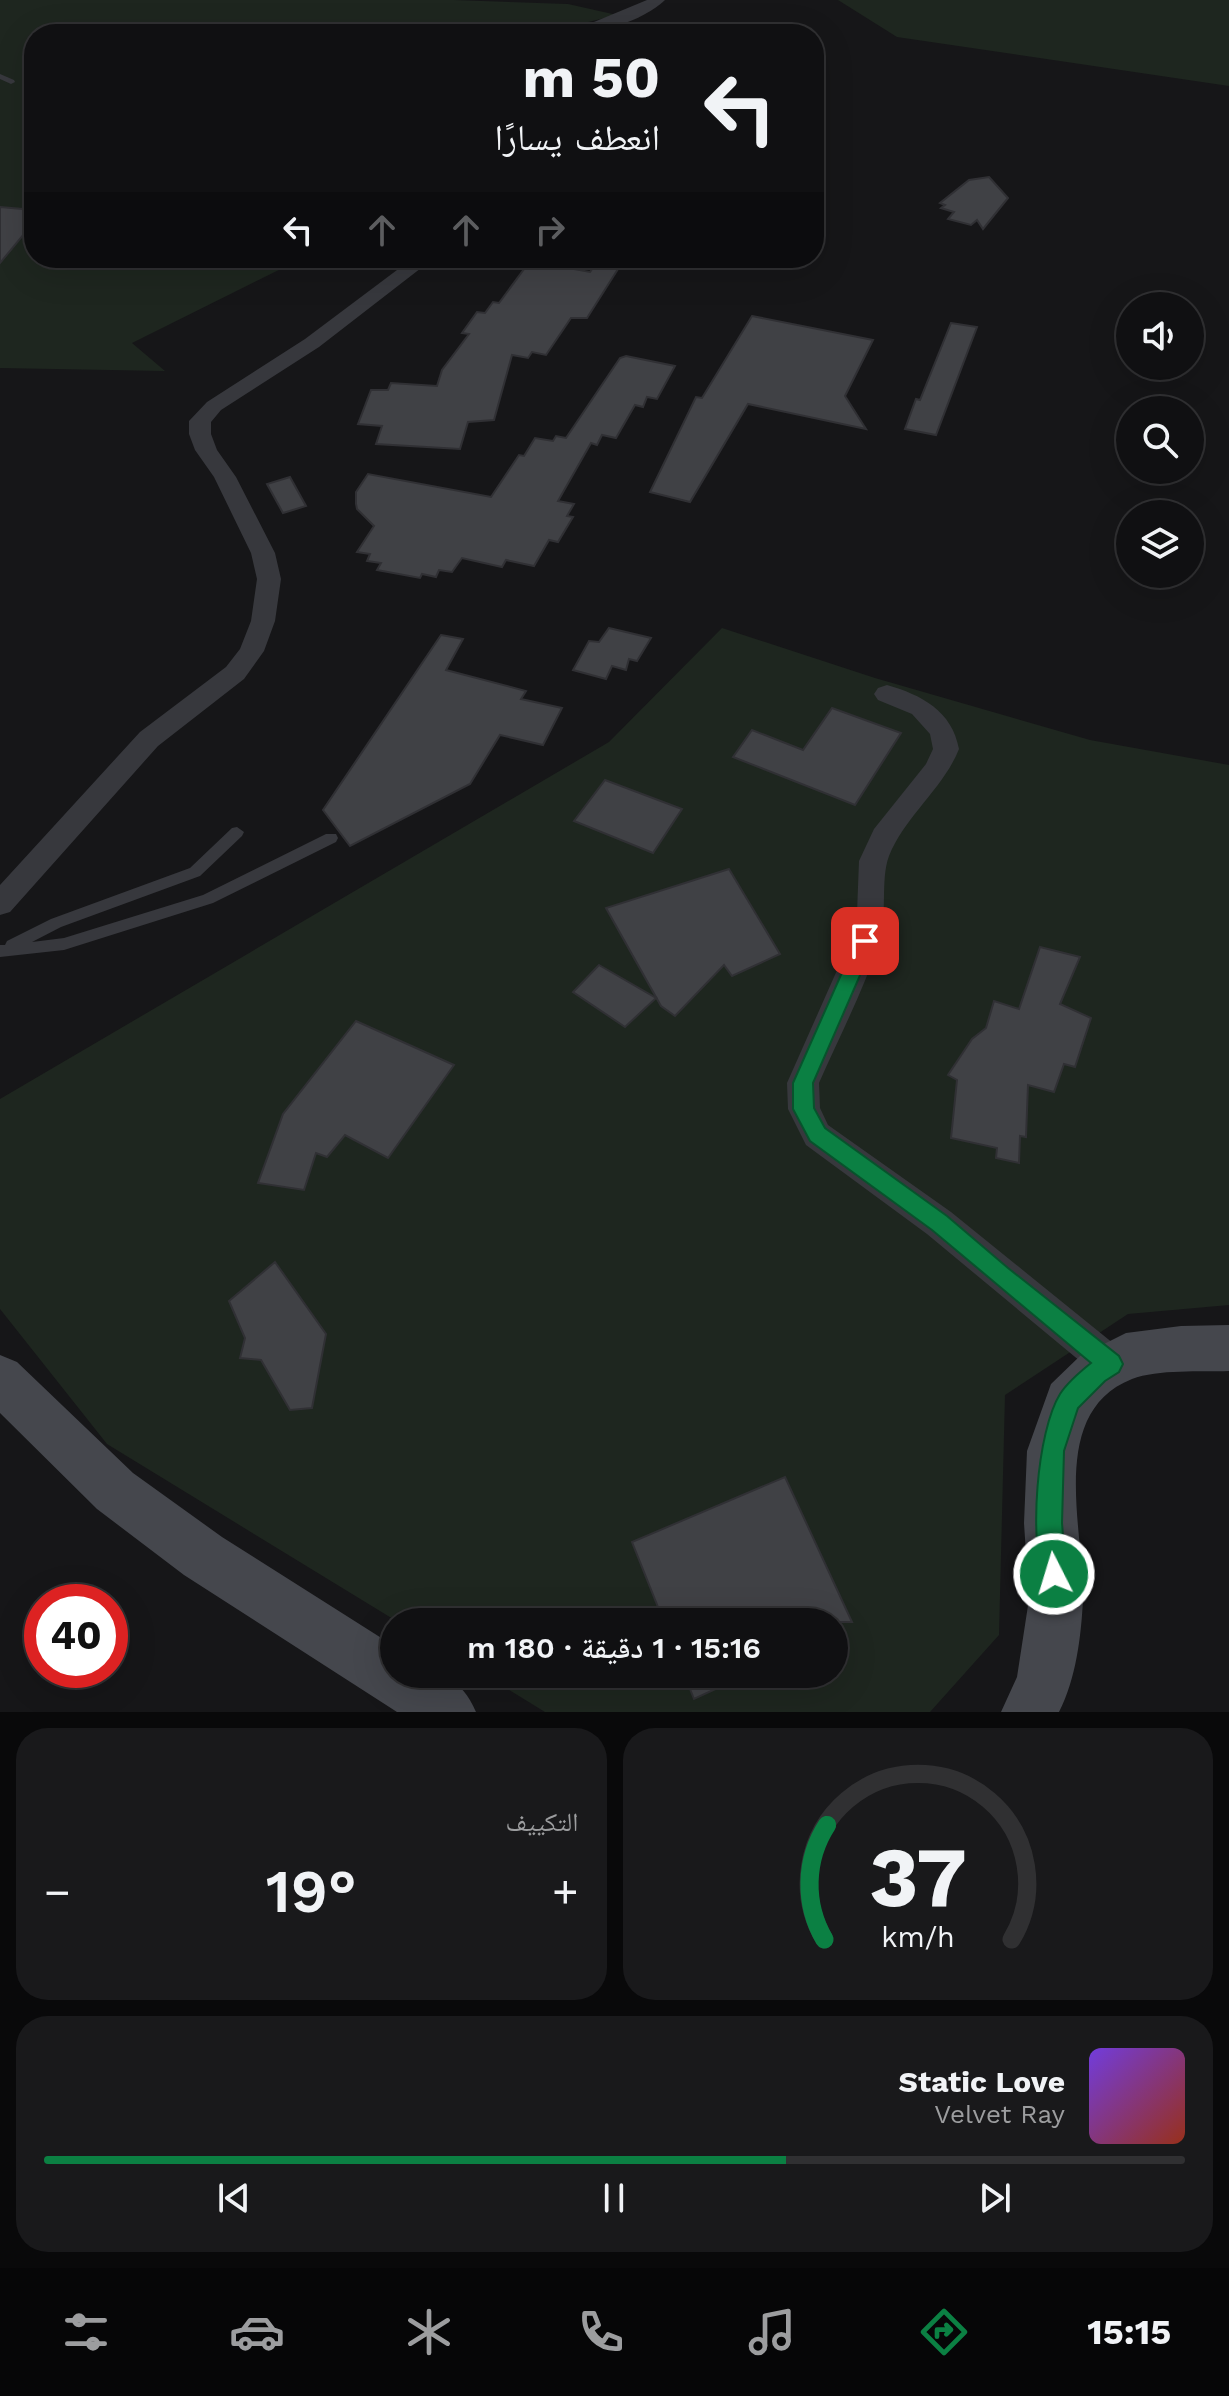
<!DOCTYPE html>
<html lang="ar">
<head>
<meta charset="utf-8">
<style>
  :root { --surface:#101012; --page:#19191b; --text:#f1f3f6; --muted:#9c9d9f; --line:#303032; --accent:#0b8043 }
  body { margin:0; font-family:"Work Sans","Noto Naskh Arabic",sans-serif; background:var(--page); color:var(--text); direction:rtl; height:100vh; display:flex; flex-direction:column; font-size:30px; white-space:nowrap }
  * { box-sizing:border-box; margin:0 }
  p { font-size:26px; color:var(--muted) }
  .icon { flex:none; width:44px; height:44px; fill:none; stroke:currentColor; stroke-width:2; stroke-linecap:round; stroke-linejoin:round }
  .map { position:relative; height:1712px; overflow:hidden; direction:ltr }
  .panel { display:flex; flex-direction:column; gap:16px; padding:16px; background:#09090a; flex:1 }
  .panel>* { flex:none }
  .banner { position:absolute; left:24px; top:24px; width:800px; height:244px; border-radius:32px; box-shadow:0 8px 32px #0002,0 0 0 2px var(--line); direction:rtl; background:#101012; color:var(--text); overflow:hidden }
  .fabs { position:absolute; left:1116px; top:292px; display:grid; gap:16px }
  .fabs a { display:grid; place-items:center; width:88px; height:88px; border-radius:50%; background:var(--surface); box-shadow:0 8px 32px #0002,0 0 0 2px var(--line); font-size:40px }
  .speed { position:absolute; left:24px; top:1584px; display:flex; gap:16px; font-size:40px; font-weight:700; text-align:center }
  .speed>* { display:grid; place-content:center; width:104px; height:104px; border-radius:50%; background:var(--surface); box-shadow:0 8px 32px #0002,0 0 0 2px var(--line); line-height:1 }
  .speed .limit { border:12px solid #d22; background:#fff; color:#111 }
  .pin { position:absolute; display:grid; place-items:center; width:68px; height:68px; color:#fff; margin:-34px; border-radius:16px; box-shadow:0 4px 12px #0006 }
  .me { position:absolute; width:88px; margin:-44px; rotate:355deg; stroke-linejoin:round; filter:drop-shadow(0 0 6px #0008) }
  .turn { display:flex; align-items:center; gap:28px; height:168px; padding:0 32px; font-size:36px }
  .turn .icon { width:104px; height:104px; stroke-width:2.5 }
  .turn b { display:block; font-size:56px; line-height:68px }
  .lanes { display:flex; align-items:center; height:76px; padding:0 32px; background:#0003; justify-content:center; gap:40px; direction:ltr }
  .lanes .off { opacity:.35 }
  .big { font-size:60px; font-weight:600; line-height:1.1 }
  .panel .widget { flex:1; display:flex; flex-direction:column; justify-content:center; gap:12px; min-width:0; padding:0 28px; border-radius:32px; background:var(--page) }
  .panel .dial { align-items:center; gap:0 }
  .dial svg { height:208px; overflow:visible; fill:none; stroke:var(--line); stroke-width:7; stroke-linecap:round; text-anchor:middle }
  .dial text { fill:var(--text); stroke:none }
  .song { display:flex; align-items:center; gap:24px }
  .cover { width:96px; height:96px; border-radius:12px; background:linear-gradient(135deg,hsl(260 70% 55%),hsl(10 70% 35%)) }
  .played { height:8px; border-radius:4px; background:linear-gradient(90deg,var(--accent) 65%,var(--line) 65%) }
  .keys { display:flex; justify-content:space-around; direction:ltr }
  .heat { display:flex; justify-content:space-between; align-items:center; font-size:44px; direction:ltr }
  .panel .tiles { flex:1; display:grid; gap:16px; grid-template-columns:1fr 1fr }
  .widget:last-child { grid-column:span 2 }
  .trip { position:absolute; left:380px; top:1608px; width:468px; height:80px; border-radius:40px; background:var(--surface); box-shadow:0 8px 32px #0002,0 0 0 2px var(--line); font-weight:600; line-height:80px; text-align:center; direction:rtl }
  .menu { display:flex; height:128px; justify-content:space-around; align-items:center; background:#060607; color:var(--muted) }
  .menu .icon { width:56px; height:56px }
  .menu .active { color:var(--accent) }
  .menu b { font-size:36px; color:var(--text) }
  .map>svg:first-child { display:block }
  .green { fill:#1e261f }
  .building { fill:#404145; stroke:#303034; stroke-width:2 }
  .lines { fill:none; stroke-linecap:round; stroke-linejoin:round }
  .lane { fill:#37383d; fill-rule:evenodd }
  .street { fill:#37383d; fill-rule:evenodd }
  .secondary { fill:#45474d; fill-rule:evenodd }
  .route { fill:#0b8043; stroke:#07532c; stroke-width:2 }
</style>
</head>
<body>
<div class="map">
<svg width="1229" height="1712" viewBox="0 0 1229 1712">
  <rect width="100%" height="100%" fill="#161618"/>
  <g class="green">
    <polygon points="0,0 454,0 568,4 617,15 576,25 562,34 34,34 34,258 303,258 132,343 165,371 0,368"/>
    <polygon points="838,0 1229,0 1229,86 897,37"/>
    <polygon points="722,628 875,678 1090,740 1229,765 1229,1305 1128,1314 1005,1395 999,1635 930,1712 545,1712 483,1674 834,1674 834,1622 398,1622 107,1444 0,1309 0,1099 609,742"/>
  </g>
  <g class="building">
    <polygon points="989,177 1008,198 983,229 977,220 971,225 948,219 954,212 941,208 945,205 940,203 969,180"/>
    <polygon points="0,207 34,210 34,222 0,263"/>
    <polygon points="600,258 625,258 587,318 571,318 546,355 532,352 528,358 512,355 494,420 468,422 460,449 376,444 382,426 358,424 371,390 388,390 391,383 437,386 442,370 469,334 462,333 477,312 485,313 493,302 499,303 530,261 590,272"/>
    <polygon points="752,316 873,340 845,396 866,429 748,404 690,502 650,492 696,397 702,398"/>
    <polygon points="951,323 977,327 936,435 905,429 916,399 920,400"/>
    <polygon points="626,356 675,366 657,399 647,397 643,407 635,405 616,438 602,435 597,445 591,443 558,501 574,504 567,516 573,517 558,542 549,540 534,566 506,560 502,567 462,558 452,572 439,570 436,577 422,574 420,578 377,570 381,563 367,561 370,554 357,552 374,526 357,509 356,504 356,492 368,474 491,497 519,455 524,456 535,438 553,441 556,436 566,438 620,358"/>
    <polygon points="290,477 306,506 283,513 267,484"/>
    <polygon points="609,628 651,638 637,661 629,659 626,670 612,666 606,679 573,670 589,641 599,642"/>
    <polygon points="441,635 463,639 446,670 526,691 521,699 562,708 543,745 500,735 470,784 350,846 323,810"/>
    <polygon points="832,708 901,733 855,805 733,757 752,730 803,750"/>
    <polygon points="605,780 682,809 653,853 574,821"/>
    <polygon points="729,869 780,954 732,976 724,965 675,1016 661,1006 606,908"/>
    <polygon points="1040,947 1080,957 1060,1004 1091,1018 1075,1067 1064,1064 1054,1092 1028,1085 1026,1137 1020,1136 1019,1163 996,1158 997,1148 951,1138 957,1080 948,1075 972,1039 986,1028 994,1001 1019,1009"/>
    <polygon points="599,965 656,998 625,1027 573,992"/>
    <polygon points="356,1021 454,1065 388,1158 345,1135 327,1157 316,1153 304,1190 258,1183 283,1114"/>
    <polygon points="275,1262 326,1334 312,1408 290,1410 261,1360 240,1358 245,1338 229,1301"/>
    <polygon points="785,1477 852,1622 664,1622 632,1542"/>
    <polygon points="684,1674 748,1674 694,1699"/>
  </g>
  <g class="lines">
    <g class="lane">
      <polygon points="0,74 14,80 15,82 11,84 0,79"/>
      <polygon points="237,827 244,832 242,836 200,876 61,927 32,942 64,938 203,895 326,834 336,834 338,838 336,842 213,903 64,950 0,957 0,945 5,945 7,941 51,919 190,868 232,828"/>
    </g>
    <g class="street">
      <path d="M647 0H665C642 22 597 34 565 34Z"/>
      <polygon points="413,258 434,258 319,347 221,410 211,422 211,434 217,450 236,477 275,553 281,579 275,621 264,651 244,679 158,746 10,912 0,915 0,885 140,732 226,667 240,649 251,621 257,579 251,553 214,477 195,450 189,434 189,421 207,402 305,339"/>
      <path d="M887 685C922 695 952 711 959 749 943 789 905 816 889 856 880 880 888 915 879 942 864 990 839 1037 819 1083L820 1108 828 1125 951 1212 1124 1352 1129 1364 1124 1376 1111 1381 1098 1376 927 1234 806 1145 788 1109 787 1083 850 941 857 913 859 861 874 829 926 764 933 749 930 734 912 714 878 700 874 694 878 688Z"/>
    </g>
    <g class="secondary">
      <path d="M1229 1325V1371C1201 1372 1158 1369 1132 1379 1046 1413 1085 1532 1083 1600 1081 1637 1076 1679 1059 1712H1001L1017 1677 1029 1599 1024 1523 1027 1451 1051 1384 1080 1356 1126 1333 1181 1326Z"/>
      <path d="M0 1355 17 1362 133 1473 222 1537 394 1646V1674C433 1674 459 1671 476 1712H397L184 1575 97 1509 0 1413Z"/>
    </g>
  </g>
  <path class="route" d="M865 934 872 936 875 941 813 1083 814 1108 825 1128 947 1216 1008 1268 1119 1356 1123 1364 1119 1372 1105 1381 1078 1408 1064 1451 1062 1523 1066 1574 1063 1583 1054 1587 1045 1583C1028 1542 1037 1431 1060 1394 1067 1383 1081 1371 1091 1363L932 1230 810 1141 793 1109V1083L856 941 859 936Z"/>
</svg>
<div class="fabs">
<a><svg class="icon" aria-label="sound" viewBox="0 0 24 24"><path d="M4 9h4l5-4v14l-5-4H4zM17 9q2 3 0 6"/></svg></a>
<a><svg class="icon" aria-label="search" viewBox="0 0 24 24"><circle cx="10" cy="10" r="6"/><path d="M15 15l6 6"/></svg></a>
<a><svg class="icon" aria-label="layers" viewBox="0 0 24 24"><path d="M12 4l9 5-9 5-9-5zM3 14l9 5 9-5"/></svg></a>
</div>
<div class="speed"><div class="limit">40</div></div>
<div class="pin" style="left:865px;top:941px;background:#d93025"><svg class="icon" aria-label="arrive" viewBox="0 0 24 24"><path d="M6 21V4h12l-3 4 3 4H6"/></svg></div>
<svg class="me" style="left:1054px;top:1574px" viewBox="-20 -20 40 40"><circle r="17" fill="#0b8043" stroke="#fff" stroke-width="3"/><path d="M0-11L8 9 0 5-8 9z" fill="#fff"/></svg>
<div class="trip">15:16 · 1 دقيقة · 180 m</div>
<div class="banner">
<div class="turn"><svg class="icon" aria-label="left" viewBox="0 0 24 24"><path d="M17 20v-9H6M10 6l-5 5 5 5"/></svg><div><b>50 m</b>انعطف يسارًا</div></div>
<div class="lanes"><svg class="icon" aria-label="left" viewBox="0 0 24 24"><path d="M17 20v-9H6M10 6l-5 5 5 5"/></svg><svg class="icon off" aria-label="ahead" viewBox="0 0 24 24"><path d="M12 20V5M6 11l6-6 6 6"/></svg><svg class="icon off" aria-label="ahead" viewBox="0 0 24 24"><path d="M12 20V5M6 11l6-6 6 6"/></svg><svg class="icon off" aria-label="right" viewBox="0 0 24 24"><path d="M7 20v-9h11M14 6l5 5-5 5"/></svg></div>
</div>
</div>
<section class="panel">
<div class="tiles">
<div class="widget dial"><svg viewBox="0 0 100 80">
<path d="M14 69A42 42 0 1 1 86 69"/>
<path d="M14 69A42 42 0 0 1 15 25" stroke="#0b8043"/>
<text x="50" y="56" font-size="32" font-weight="700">37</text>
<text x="50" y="72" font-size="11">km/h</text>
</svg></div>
<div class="widget"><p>التكييف</p>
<div class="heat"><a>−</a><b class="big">19°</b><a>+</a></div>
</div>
<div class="widget">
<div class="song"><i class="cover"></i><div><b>Static Love</b><p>Velvet Ray</p></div></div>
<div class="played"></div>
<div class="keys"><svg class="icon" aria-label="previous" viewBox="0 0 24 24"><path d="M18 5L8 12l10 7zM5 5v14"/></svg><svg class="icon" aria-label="pause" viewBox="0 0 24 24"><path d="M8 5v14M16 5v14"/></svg><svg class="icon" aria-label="next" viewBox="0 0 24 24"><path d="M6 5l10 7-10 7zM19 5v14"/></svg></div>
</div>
</div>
</section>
<nav class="menu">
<b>15:15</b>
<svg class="icon active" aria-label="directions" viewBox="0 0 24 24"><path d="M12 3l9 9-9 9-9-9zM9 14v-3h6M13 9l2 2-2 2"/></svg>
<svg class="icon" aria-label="music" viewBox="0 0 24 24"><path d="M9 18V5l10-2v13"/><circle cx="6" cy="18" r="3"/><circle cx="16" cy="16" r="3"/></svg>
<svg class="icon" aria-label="phone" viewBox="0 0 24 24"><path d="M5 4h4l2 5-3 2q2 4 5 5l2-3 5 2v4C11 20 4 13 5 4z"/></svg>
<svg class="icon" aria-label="climate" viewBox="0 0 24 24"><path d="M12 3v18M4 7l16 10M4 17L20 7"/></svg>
<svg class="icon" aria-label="car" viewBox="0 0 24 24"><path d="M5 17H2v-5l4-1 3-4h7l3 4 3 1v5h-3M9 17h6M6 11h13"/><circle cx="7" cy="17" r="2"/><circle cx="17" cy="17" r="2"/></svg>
<svg class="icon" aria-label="filters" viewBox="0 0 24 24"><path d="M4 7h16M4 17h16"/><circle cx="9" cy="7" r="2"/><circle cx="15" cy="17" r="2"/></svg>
</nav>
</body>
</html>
